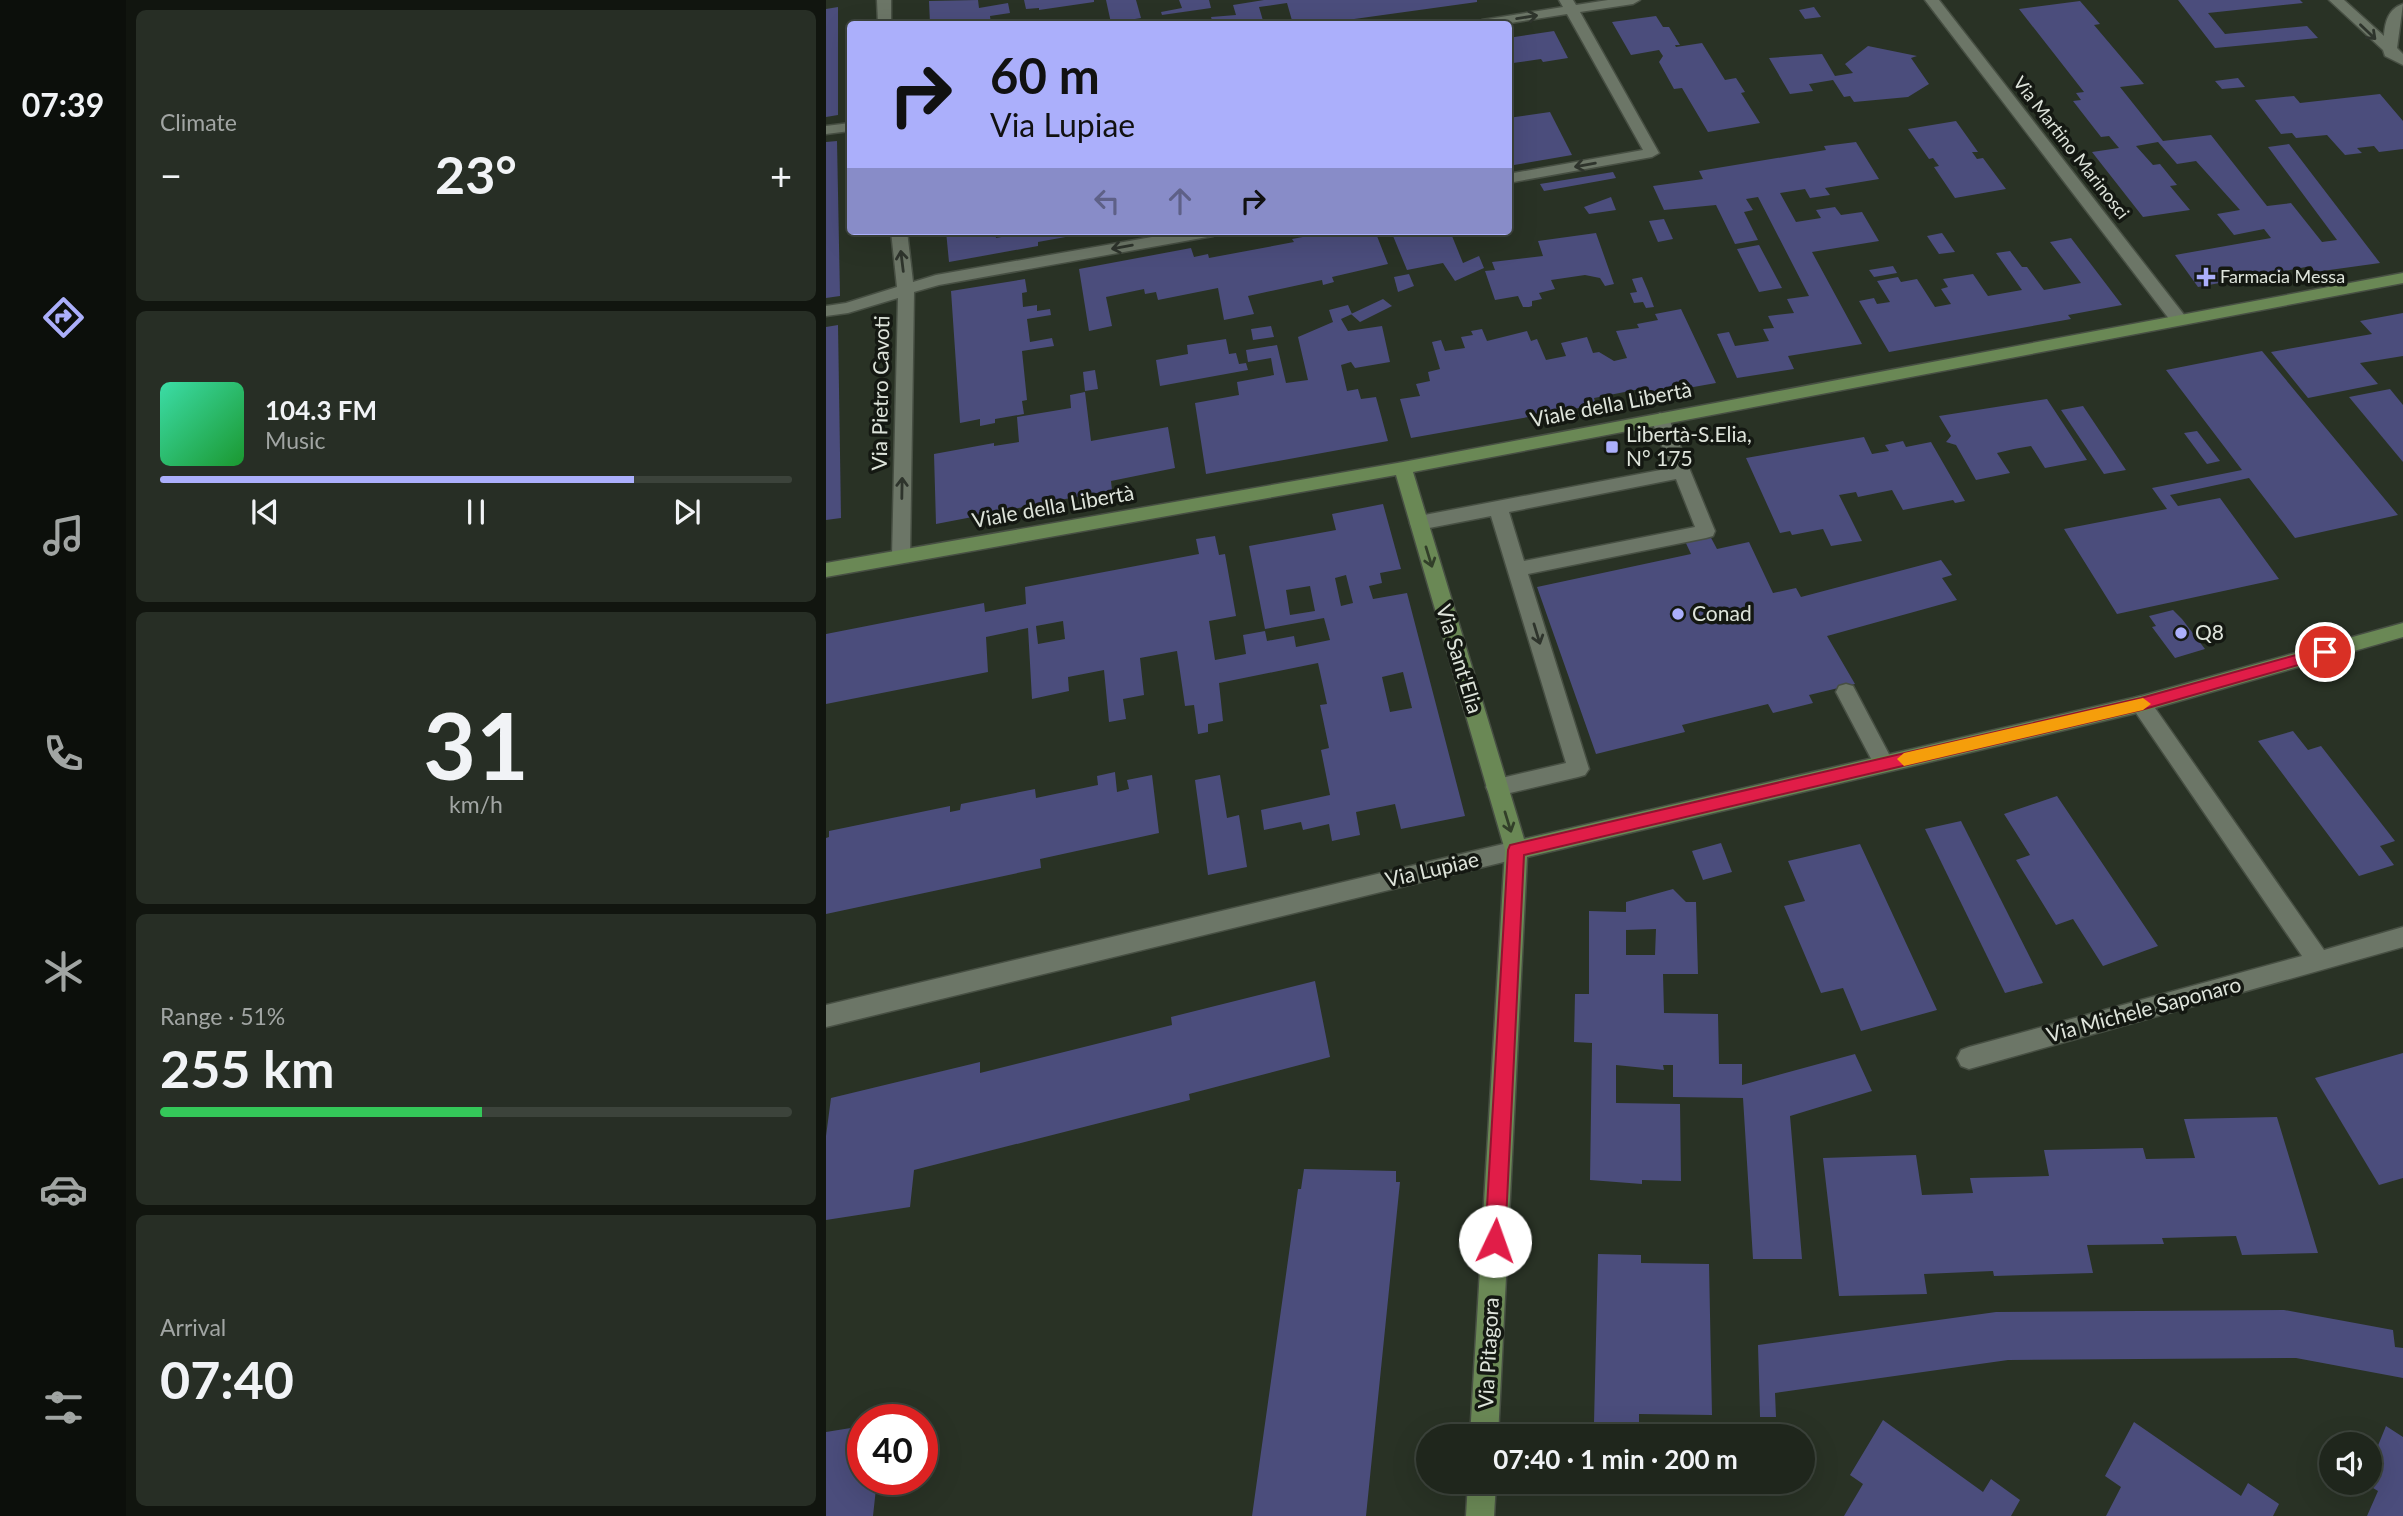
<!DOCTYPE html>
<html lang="en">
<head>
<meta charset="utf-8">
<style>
  :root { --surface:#1f261c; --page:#272e25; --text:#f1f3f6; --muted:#a1a5a3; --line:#3c433b; --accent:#abaffb }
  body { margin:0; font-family:Lato,sans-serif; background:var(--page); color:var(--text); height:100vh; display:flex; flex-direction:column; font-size:26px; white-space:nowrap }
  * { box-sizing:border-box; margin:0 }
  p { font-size:23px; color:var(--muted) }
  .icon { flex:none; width:38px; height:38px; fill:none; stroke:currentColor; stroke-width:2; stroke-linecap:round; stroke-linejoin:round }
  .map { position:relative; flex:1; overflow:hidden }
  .panel { display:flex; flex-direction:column; gap:10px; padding:10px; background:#11150f; width:700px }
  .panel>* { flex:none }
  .hud { position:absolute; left:21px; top:21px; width:665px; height:214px; border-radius:7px; box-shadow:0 7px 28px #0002,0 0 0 2px var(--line); background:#abaffb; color:#111; overflow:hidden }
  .buttons { position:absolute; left:1493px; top:1432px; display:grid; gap:14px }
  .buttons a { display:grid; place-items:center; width:63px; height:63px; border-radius:50%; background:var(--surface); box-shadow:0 7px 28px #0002,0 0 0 2px var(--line); font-size:35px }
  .speed { position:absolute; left:21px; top:1404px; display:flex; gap:14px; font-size:35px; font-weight:700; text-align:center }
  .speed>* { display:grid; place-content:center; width:91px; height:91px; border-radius:50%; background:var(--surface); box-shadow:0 7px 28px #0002,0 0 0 2px var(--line); line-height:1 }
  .speed .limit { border:10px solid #d22; background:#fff; color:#111 }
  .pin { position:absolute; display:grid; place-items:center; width:60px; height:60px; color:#fff; margin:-30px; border:4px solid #fff; border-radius:50%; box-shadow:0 2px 7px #0007 }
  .me { position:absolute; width:77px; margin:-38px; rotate:3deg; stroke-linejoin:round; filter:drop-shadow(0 0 5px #0008) }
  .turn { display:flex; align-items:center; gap:24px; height:147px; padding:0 28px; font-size:32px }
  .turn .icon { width:91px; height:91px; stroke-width:2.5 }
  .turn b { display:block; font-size:49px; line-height:60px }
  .lanes { display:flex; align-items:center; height:66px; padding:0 28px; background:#0003; justify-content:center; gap:35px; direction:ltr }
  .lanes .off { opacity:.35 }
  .big { font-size:52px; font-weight:700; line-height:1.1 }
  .panel .card { flex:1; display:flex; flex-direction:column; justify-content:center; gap:10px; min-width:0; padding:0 24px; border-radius:10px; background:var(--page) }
  .panel .dial { align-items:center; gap:0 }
  .dial b { font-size:91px; line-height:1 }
  .song { display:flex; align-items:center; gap:21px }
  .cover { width:84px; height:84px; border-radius:10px; background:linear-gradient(135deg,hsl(160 70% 55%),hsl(130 70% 35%)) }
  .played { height:7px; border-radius:4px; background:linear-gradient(90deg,var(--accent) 75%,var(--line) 75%) }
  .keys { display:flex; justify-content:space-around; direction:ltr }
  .heat { display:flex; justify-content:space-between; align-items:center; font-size:38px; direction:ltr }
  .charge { height:10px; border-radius:5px; background:linear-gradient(90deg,#34c759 51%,var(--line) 0) }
  .trip { position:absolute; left:590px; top:1424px; width:399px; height:70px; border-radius:35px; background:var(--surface); box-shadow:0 7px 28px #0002,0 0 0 2px var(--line); font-weight:700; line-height:70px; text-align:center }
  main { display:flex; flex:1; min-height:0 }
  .menu { display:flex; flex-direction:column; width:126px; justify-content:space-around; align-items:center; background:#0c0f0b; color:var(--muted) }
  .menu .icon { width:49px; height:49px }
  .menu .current { color:var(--accent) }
  .menu b { font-size:32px; color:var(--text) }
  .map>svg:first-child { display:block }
  .building { fill:#4b4d7c; fill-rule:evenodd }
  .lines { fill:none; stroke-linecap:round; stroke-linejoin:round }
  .lane-casing { stroke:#474f43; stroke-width:3 }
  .street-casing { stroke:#474f43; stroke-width:3 }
  .secondary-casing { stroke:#474f43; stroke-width:3 }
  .lane { fill:#6c7667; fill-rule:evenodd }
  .street { fill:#6c7667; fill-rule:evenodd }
  .secondary { fill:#6a8855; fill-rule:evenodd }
  .oneway { stroke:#2e342c }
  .oneway2 { stroke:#323f29 }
  .route { fill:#e11d48; stroke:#92132f; stroke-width:2 }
  .slow { fill:#f59e0b }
  .poi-dot { fill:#abaffb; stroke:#141812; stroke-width:2.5 }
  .labels { text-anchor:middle; stroke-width:7; stroke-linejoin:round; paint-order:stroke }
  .far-street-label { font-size:18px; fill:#dee4db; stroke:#141812 }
  .far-poi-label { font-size:18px; fill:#dee4db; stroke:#141812; text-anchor:start }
  .street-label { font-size:21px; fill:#dee4db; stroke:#141812 }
  .poi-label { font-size:21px; fill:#dee4db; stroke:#141812; text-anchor:start }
</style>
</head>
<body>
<main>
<nav class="menu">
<b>07:39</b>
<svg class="icon current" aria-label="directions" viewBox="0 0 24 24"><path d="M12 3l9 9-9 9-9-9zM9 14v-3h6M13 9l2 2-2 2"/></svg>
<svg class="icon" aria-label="music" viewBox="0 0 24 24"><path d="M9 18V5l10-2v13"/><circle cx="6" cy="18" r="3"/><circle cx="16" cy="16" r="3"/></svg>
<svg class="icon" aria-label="phone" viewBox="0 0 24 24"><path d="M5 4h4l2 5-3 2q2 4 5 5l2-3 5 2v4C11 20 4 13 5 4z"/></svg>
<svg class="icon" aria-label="climate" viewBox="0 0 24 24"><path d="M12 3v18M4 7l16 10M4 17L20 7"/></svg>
<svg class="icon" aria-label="car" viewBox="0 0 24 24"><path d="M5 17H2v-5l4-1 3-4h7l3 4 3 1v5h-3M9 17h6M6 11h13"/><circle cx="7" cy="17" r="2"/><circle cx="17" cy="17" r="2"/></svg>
<svg class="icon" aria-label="filters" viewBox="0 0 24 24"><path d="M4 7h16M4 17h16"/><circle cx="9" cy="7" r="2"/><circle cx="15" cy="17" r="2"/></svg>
</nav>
<section class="panel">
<div class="card"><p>Climate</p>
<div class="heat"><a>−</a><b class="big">23°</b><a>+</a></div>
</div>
<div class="card">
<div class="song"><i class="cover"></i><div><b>104.3 FM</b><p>Music</p></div></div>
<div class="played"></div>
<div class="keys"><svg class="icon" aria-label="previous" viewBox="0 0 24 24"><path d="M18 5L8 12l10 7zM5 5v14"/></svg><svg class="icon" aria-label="pause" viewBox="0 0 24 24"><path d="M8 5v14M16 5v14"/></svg><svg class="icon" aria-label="next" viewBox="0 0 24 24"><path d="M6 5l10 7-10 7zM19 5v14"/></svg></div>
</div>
<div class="card dial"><b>31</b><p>km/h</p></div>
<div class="card"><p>Range · 51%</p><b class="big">255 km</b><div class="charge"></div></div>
<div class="card"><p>Arrival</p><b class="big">07:40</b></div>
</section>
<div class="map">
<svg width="1577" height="1516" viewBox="0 0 1577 1516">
  <rect width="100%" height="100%" fill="#293225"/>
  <g class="building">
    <polygon points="152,0 153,8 182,3 184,13 164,16 165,24 132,24 131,20 104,24 103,1"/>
    <polygon points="198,0 268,0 268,2 213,10 213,8 200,9"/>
    <polygon points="280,0 310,0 315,18 285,23"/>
    <polygon points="353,0 383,0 385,8 336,15 335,12 356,8"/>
    <polygon points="438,0 651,0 651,2 521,20 522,24 467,24 461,3 433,7 438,24 387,24 385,17 410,15 407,5"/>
    <polygon points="1352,0 1474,0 1477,3 1382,13 1399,34 1481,26 1492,38 1389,48"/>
    <polygon points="1254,1 1274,24 1268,25 1318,84 1294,87 1337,141 1385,135 1441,206 1465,203 1496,242 1511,240 1442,147 1463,144 1554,263 1489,272 1485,266 1372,287 1349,255 1445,238 1438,229 1408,235 1391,214 1414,210 1370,161 1351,164 1332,142 1310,146 1327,165 1334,164 1351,185 1344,186 1364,210 1317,217 1266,152 1293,148 1283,136 1275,137 1247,101 1255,100 1250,93 1258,92 1193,9"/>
    <polygon points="12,7 12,115 0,117 0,9"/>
    <polygon points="988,7 995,17 979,19 973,10"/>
    <polygon points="830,16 837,27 843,27 854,45 849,45 850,47 876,43 899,80 910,78 919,92 915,93 934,123 882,132 856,88 848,89 833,62 837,56 833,50 805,55 786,22"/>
    <polygon points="728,31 742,58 717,62 715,59 687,63 688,66 682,67 682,38"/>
    <polygon points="1042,46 1091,56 1085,58 1103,84 1082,97 1028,102 1024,96 1018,97 1007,80 983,84 987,91 964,94 943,58 996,54 1009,76 1027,73 1019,64"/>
    <polygon points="1412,78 1419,87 1396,89 1389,81"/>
    <polygon points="1554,94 1577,121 1577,149 1553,152 1548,146 1531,148 1536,153 1519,155 1501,135 1470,138 1466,133 1455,134 1429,100 1468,96 1474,103"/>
    <polygon points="724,112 746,155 682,166 682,118"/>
    <polygon points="1130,121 1152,152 1146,152 1151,159 1157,158 1180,189 1129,198 1108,167 1113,166 1107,158 1103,159 1082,129"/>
    <polygon points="11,141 14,296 0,298 0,142"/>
    <polygon points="1030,142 1053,179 999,188 1004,195 984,198 979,189 954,193 970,222 995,218 990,210 1009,207 1015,215 1036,212 1053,241 986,252 1036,344 962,356 968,369 911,378 891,334 903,332 909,346 943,341 937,329 948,328 942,316 968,313 961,299 983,296 932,197 920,199 927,210 918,212 932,240 909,244 890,205 838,210 827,186 877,179 873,171 1000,150 998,146"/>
    <polygon points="787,172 790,178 718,191 714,184"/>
    <polygon points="785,197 790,210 763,214 758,207"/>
    <polygon points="838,219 847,239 832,242 823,221"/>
    <polygon points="120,231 169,231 170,238 192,234 190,233 192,231 267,232 212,242 212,246 123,262"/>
    <polygon points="509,231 549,231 562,264 506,277 508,282 497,285 496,280 422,296 428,314 398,320 392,288 332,300 330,292 319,294 318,289 280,297 286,326 263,331 253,269 365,248 368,257 382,254 383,258 468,242 466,239"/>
    <polygon points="565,231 645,231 626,236 637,263 653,256 658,268 629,281 617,263 581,270"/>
    <polygon points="770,233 788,284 779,286 774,278 759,275 725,280 729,289 713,293 716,299 706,301 706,306 703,307 697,307 692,296 669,300 659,271 669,270 666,262 717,256 712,241"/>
    <polygon points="1116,233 1129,252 1113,254 1101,236"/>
    <polygon points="1245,238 1296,305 1242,315 1245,319 1063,352 1033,301 1048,298 1051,304 1064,302 1051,281 1072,277 1075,282 1091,279 1109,307 1125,304 1115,289 1122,287 1117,279 1147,274 1162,296 1196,290 1170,253 1184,251 1196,267 1201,267 1218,290 1255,283 1224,242"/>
    <polygon points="933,245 956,288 933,292 911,249"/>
    <polygon points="1067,266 1071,273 1048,277 1043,270"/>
    <polygon points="583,274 588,286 572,292 568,277"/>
    <polygon points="816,277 822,291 828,307 820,308 817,302 808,303 804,293 811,292 806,279"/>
    <polygon points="199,279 201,292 196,293 197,307 211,305 211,311 224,309 225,315 201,319 204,342 226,338 228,346 196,351 201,400 196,401 198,414 169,419 169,423 154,426 154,419 134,423 125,291"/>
    <polygon points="557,299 566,306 534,322 525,314"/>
    <polygon points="522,305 526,314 515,319 522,331 556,326 564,362 529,368 525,362 515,365 521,391 532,389 535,399 550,397 562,441 380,474 369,403 413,395 411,382 448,375 445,358 422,362 420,350 451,345 460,383 482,380 472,337 507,322 503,310"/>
    <polygon points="855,309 890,383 817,396 814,389 768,398 770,405 585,438 574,399 594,396 590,384 604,381 602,372 614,369 606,342 615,340 619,351 639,348 635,337 647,335 645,331 656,329 661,341 701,331 705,341 711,339 720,360 740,356 735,343 761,337 767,353 773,352 788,361 801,358 790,331 813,328 811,324 832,320 829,314"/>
    <polygon points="1577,313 1577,356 1534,363 1552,384 1482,398 1445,352 1546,334 1534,321"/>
    <polygon points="12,325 15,518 0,520 0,327"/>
    <polygon points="445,326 448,337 427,340 425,329"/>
    <polygon points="400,339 403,354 410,353 413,364 420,363 422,370 334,386 330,360 362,354 361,345"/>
    <polygon points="1436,351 1572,515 1469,538 1423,478 1344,495 1352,506 1394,498 1453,579 1291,614 1238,529 1341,509 1326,488 1416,470 1340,370"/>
    <polygon points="269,370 272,389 259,391 257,372"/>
    <polygon points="1564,389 1577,405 1577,462 1523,397"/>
    <polygon points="259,392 265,441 342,427 349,468 285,481 286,490 110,524 108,454 168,443 168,446 193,442 191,417 245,408 244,395"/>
    <polygon points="1221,399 1261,460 1219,468 1205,446 1188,449 1171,453 1184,473 1150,480 1130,445 1120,442 1125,436 1113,416"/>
    <polygon points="1257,406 1300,470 1278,474 1235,410"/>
    <polygon points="1371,431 1394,461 1381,464 1358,433"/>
    <polygon points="1038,437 1046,454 1063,451 1059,445 1077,441 1080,447 1105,442 1139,501 1129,503 1127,500 1077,510 1066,490 1032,497 1030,492 1013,495 1036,541 1005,546 997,529 966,535 964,531 954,533 920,458"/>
    <path d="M557 504 575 569 554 573 556 583 543 586 547 599 581 593 639 816 575 829 569 804 530 812 534 835 506 841 503 824 477 830 475 822 438 830 435 810 504 795 495 750 503 748 494 705 501 704 492 663 393 683 397 721 382 724V732L372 734 368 705 359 706 351 651 314 658 318 695 297 699 300 719 283 722 278 670 242 677 243 691 206 699 202 628 160 637 162 672 0 704V634L158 603 159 612 200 604 199 587 373 554 370 539 389 536 393 555 399 554 410 616 383 621 389 660 420 654 417 635 439 631 441 641 468 636 470 647 504 640 498 618 439 629 423 546 510 530 506 514ZM520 575 527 603 515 606 509 578ZM484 586 489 611 464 615 460 590ZM237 621 239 639 212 644 210 626ZM577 672 586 708 564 712 556 677Z"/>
    <polygon points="883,534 891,549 923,542 947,593 970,588 975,597 1115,560 1126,575 1116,578 1131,600 1001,636 1029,684 983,695 987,703 947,713 942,704 856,725 859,732 770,754 711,587 865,554 858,539"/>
    <polygon points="1347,610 1356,619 1379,649 1349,658 1326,627 1330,626 1323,616"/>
    <polygon points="1467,731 1482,750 1495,746 1569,841 1554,846 1568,865 1533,876 1432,741"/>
    <polygon points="289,772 291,792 303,789 301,780 326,775 333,833 214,859 215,868 0,914 0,838 3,837 3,831 124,806 124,812 134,810 135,804 209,789 210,798 272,785 271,776"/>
    <polygon points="394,775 401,818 413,815 421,867 382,875 369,780"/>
    <polygon points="1231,796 1332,946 1277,966 1247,919 1230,925 1190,860 1204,855 1178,814"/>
    <polygon points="1135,821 1217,983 1179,993 1099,829"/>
    <polygon points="895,843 906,872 877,880 866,851"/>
    <polygon points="1034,844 1111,1010 1035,1031 1017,988 995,993 958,906 979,901 962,861"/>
    <path d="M847 889 860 902H870L872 974H837L838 1013 892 1014 893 1064H916V1085L1029 1054 1046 1091 964 1116 976 1259H927L917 1098 847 1097V1065H837L838 1070 790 1065V1103L854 1104 855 1181 816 1180V1184L764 1180 766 1043 748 1042 749 994H763V911L800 912V902ZM830 929 829 955H800V930Z"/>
    <polygon points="489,981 504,1057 363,1094 364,1100 88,1170 84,1207 0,1220 0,1136 5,1098 154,1062 154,1073 346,1025 345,1017"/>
    <polygon points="1577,1053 1577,1178 1553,1185 1489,1078"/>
    <polygon points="1451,1117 1492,1253 1416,1255 1410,1236 1336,1238 1338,1244 1261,1245 1267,1273 1168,1276 1167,1271 1098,1274 1101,1294 1013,1296 997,1158 1090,1155 1096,1195 1147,1193 1144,1178 1223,1176 1218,1150 1317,1148 1320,1159 1369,1158 1358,1119"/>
    <polygon points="478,1169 570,1171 570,1182 574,1182 540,1516 426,1516 472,1189 475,1189"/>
    <polygon points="772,1254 815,1255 815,1263 883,1264 886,1415 813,1414 813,1424 768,1423"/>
    <polygon points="1458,1310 1567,1330 1569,1347 1577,1348 1577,1378 1470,1358 1182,1360 949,1393 950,1417 934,1417 932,1345 1170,1312"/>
    <polygon points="1057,1420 1157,1492 1165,1479 1194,1500 1185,1516 1018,1516 1037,1484 1024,1475"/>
    <polygon points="1308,1422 1415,1496 1422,1483 1453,1504 1447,1516 1280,1516 1295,1487 1279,1476"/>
    <polygon points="37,1426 37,1479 51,1479 47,1516 0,1516 0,1432"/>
    <polygon points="1560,1426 1577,1437 1577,1516 1541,1516 1552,1491 1537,1482 1544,1482 1544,1465"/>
  </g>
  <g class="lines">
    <defs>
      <g id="lane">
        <path d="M834 413 843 419 889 531 887 536 880 538 702 574 763 769 759 775 752 777 671 796 663 793 660 787 663 781 740 763 665 516 593 530 586 528 584 523 586 518 593 516 845 468 825 419ZM850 479 869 527 698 561 683 512Z"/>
        <polygon points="1020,684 1027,686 1065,758 1069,764 1065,770 1058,772 1051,770 1010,692 1013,686"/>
      </g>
      <g id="street">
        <polygon points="51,0 65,0 65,24 52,24"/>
        <polygon points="733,0 747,0 750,5 782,0 814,0 807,4 754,12 833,153 826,157 682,183 682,174 817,150 741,14 678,24 649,24 656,20 737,7"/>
        <polygon points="1099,0 1113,0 1359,316 1361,320 1359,324 1347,324"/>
        <path d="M1503 0H1518L1558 36C1559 22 1562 9 1577 4L1571 48 1577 54V65L1559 56 1557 50Z"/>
        <polygon points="24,123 24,131 0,134 0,126"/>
        <polygon points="65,231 81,231 87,282 110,275 360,231 395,231 387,236 113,285 88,292 84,557 82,562 68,562 66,557 72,298 22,313 0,316 0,306 20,303 71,287"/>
        <polygon points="1315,696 1322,698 1498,950 1577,927 1577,947 1143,1069 1135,1066 1131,1058 1135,1050 1143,1047 1476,956 1308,710 1305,704 1308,698"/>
        <polygon points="690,841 698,844 701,850 698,856 690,859 0,1027 0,1005"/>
      </g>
      <g id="secondary">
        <polygon points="1577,273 1577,283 587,472 698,839 1315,696 1577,623 1577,637 1315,712 701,857 672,1437 644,1437 679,850 570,475 0,577 0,563 577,462"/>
        <polygon points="642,1482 670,1482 668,1516 640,1516"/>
      </g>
    </defs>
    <use href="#lane" class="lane-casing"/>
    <use href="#street" class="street-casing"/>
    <use href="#secondary" class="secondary-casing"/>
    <use href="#lane" class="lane"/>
    <use href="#street" class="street"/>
    <use href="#secondary" class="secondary"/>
  </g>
  <defs><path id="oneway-shaft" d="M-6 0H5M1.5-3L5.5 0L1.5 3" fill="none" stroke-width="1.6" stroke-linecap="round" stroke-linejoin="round" transform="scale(1.75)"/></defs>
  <g class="oneway">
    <use href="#oneway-shaft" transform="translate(701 17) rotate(-9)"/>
    <use href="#oneway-shaft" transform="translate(1542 32) rotate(44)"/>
    <use href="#oneway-shaft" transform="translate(759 165) rotate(170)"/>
    <use href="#oneway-shaft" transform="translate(296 247) rotate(170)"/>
    <use href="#oneway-shaft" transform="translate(76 261) rotate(-97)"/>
    <use href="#oneway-shaft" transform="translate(76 488) rotate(-89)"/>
    <use href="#oneway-shaft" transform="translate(711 634) rotate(73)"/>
  </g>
  <g class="oneway2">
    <use href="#oneway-shaft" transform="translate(603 557) rotate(73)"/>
    <use href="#oneway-shaft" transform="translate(682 822) rotate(73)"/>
  </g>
  <polygon class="route" points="1499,647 1504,648 1506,652 1504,656 1315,710 698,855 679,1241 676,1248 669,1251 662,1248 659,1241 682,850 684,845 1315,698"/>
  <polygon class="slow" points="1317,698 1325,704 1317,710 1078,766 1071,759 1078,753"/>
  <g class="poi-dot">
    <path d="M1376.5 266.5h7v7h7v7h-7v7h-7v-7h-7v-7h7z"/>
    <rect x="779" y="440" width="14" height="14" rx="3.5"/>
    <circle cx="852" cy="614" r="7"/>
    <circle cx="1355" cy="633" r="7"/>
  </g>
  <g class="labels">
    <g class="far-street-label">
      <text transform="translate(1245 148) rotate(52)" y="6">Via Martino Marinosci</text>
    </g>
    <g class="far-poi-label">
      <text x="1394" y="283">Farmacia Messa</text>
    </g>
    <g class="street-label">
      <text transform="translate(55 393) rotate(-89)" y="7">Via Pietro Cavoti</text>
      <text transform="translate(785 405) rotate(-11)" y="7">Viale della Libertà</text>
      <text transform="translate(227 507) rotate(-10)" y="7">Viale della Libertà</text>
      <text transform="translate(633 659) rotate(73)" y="7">Via Sant'Elia</text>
      <text transform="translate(606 870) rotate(-13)" y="7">Via Lupiae</text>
      <text transform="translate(1318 1010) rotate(-15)" y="7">Via Michele Saponaro</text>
      <text transform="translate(663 1353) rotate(-87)" y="7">Via Pitagora</text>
    </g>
    <g class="poi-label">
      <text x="800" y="442">Libertà-S.Elia,<tspan x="800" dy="24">N° 175</tspan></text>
      <text x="866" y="621">Conad</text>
      <text x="1369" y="640">Q8</text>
    </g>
  </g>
</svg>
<div class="buttons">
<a><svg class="icon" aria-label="sound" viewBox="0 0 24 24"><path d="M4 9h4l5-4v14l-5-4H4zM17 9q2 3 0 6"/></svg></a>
</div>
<div class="speed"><div class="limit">40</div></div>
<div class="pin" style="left:1499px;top:652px;background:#d93025"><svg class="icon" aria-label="arrive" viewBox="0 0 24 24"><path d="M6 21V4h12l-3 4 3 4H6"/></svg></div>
<svg class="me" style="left:669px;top:1241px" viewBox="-20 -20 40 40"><circle r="19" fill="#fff"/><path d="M0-13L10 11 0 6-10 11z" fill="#e11d48"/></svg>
<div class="trip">07:40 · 1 min · 200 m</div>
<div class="hud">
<div class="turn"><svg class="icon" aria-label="right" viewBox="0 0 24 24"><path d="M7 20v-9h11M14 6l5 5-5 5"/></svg><div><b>60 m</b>Via Lupiae</div></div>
<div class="lanes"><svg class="icon off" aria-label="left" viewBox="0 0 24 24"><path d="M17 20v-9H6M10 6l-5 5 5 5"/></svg><svg class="icon off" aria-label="ahead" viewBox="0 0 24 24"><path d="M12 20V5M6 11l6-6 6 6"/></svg><svg class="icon" aria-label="right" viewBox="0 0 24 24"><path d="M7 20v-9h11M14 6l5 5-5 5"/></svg></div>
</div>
</div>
</main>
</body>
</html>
